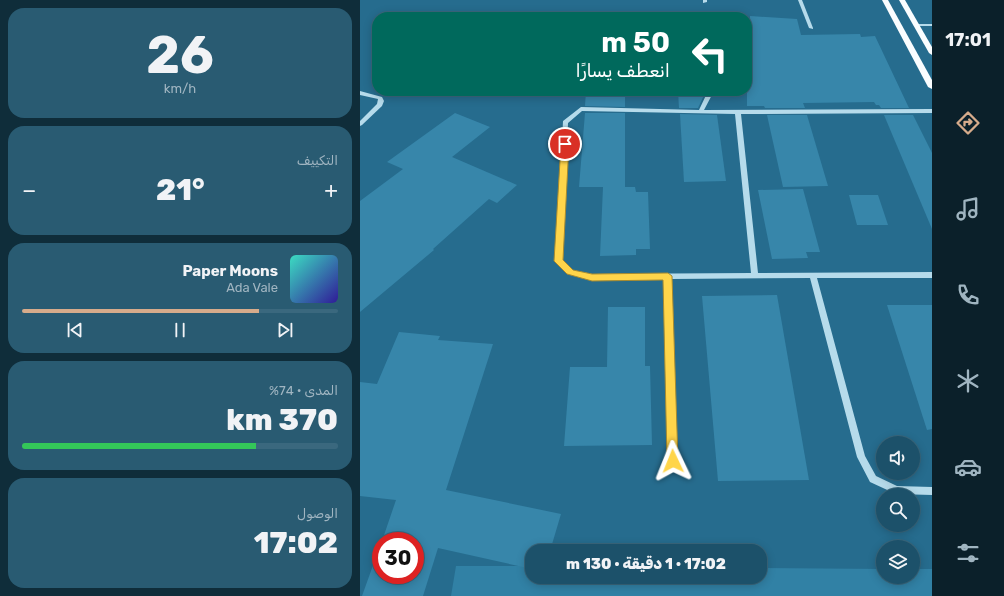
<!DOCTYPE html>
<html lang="ar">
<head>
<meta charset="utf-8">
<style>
  :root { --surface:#1c516a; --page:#295b72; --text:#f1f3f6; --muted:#a0b5c1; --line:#3a687e; --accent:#d6ab8b }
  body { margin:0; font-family:Rubik,"Noto Naskh Arabic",sans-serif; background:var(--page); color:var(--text); direction:rtl; height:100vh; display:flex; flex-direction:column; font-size:15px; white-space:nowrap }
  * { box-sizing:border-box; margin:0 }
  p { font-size:13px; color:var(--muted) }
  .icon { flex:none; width:22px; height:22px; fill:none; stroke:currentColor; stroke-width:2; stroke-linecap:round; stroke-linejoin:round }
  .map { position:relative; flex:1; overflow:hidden; direction:ltr }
  .sheet { display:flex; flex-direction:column; gap:8px; padding:8px; background:#0f2d3a; width:360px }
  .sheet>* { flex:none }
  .top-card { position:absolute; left:12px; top:12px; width:380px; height:84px; border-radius:16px; box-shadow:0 2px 10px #0003,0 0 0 1px var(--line); direction:rtl; background:#00695c; color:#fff; overflow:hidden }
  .controls { position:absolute; left:516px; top:436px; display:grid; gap:8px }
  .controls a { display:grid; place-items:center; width:44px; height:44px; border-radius:50%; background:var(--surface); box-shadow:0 2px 10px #0003,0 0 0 1px var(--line); font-size:20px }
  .speed { position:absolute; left:12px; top:532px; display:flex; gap:8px; font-size:20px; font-weight:700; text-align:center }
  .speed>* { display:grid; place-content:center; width:52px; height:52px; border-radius:50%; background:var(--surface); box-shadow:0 2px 10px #0003,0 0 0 1px var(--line); line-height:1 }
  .speed .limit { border:6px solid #d22; background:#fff; color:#111 }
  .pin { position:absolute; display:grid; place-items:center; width:34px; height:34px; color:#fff; margin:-17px; border:2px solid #fff; border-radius:50%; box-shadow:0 1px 4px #0007 }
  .me { position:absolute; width:44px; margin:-22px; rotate:358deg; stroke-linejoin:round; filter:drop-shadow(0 0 3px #0008) }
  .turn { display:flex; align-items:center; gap:14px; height:84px; padding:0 16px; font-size:18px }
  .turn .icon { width:52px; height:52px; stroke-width:2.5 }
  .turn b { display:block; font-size:28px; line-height:34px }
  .big { font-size:30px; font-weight:800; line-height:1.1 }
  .sheet .tile { flex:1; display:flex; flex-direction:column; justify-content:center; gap:6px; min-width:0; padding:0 14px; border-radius:16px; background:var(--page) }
  .sheet .dial { align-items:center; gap:0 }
  .dial b { font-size:52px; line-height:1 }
  .song { display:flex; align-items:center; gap:12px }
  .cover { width:48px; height:48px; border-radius:6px; background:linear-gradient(135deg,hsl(170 70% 55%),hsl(250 70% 35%)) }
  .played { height:4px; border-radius:2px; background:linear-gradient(90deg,var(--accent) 75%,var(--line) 75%) }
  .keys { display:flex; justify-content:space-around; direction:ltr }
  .heat { display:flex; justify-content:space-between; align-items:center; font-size:22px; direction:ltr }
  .charge { height:6px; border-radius:3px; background:linear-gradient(90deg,#34c759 74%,var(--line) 0) }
  .trip { position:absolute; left:165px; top:544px; width:242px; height:40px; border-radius:16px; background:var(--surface); box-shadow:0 2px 10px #0003,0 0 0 1px var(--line); font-weight:800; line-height:40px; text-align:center; direction:rtl }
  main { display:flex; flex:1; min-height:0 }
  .menu { display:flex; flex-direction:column; width:72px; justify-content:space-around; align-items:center; background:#0b202a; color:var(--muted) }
  .menu .icon { width:28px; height:28px }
  .menu .current { color:var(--accent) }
  .menu b { font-size:18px; color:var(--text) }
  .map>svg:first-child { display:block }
  .green { fill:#3181a5 }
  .building { fill:#3786aa }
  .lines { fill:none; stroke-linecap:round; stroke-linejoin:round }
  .minor { fill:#b6dbeb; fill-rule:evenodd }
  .major { fill:#fafdff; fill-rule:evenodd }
  .route { fill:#ffd54a; stroke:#a68a30 }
</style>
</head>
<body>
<main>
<nav class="menu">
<b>17:01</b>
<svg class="icon current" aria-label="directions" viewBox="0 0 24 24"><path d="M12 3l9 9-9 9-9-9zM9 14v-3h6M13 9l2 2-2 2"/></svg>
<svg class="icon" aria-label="music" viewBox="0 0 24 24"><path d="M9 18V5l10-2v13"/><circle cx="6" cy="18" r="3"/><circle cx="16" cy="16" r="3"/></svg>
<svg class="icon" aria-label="phone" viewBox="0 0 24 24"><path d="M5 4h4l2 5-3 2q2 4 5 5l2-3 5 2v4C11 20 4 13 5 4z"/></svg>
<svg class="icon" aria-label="climate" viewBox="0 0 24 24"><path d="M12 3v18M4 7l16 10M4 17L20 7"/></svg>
<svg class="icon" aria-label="car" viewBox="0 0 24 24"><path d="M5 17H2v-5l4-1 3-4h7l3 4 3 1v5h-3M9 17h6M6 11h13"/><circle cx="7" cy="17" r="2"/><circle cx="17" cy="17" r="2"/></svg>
<svg class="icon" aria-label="filters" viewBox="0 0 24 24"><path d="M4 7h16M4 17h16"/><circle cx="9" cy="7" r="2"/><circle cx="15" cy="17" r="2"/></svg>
</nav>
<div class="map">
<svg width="572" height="596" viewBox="0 0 572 596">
  <rect width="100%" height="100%" fill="#266c8e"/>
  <polygon class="green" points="96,566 172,566 172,577 400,577 400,568 523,569 523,577 553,577 553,569 572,569 572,596 91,596"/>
  <g class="building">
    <polygon points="390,16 437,19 441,35 500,34 501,37 515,36 549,108 521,108 519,105 516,105 514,102 443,103 445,108 405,108 404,106 387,106 387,42 389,42"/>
    <polygon points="226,91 265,91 265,107 225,106"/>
    <polygon points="318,91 346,91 338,108 319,108"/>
    <polygon points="95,113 130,127 92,157 157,185 137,203 129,199 73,249 74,250 0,312 0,201 43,169 27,162"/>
    <polygon points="225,113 265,113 265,187 275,187 276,192 288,192 290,249 276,249 276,255 240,256 243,187 219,187"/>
    <polygon points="320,114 357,115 366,181 324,182"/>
    <polygon points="407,115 447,115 468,186 423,187"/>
    <polygon points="524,115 553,115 572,153 572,229"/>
    <polygon points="443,189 460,252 446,252 448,258 412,259 398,190"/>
    <polygon points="489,195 518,195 528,225 497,225"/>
    <polygon points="417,295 449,480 358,481 342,296"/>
    <polygon points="527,305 572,305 572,429 567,430"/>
    <polygon points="248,307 285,307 285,366 290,366 292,445 204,446 210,367 247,367"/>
    <polygon points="39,332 80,336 78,340 133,344 86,490 201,514 190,551 172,551 172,569 78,548 63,596 2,596 21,543 21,575 55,575 55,541 22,541 36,500 0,496 0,382 17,384"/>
  </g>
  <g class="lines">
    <g class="minor">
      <polygon points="343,0 347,0 347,2 343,3"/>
      <polygon points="438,0 442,0 453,28 453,29 449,28"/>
      <polygon points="554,24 572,24 572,26 556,26 554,25"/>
      <polygon points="0,91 22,97 24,101 22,106 2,125 0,126 0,121 17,104 18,99 0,95"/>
      <path d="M348 91H354L344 110 572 109V113L381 114 398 273 572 272V278H457L505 456 516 476 537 486 572 487V495L536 494 510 482 497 457 450 278 311 279 317 461 316 464 313 465 310 464 309 461 305 279 232 280 208 274 196 261 203 121 221 107 339 110ZM222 111 375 114 391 273 232 274 212 270 202 260 208 123Z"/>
    </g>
    <g class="major">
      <polygon points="522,0 528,0 572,80 572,89 568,87"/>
      <polygon points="539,0 545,0 572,47 572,55 569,53"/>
    </g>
  </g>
  <polygon class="route" points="205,142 209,144 203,260 213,270 232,274 308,273 312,276 318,461 317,464 313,466 309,464 307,461 303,280 232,281 207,274 194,261 201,144"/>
</svg>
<div class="controls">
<a><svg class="icon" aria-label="sound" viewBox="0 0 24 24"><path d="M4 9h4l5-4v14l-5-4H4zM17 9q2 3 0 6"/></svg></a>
<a><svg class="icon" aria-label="search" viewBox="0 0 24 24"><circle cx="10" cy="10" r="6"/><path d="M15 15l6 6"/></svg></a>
<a><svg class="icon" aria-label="layers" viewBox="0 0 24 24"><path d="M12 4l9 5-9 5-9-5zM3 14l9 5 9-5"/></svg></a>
</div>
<div class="speed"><div class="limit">30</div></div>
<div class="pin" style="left:205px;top:144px;background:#d93025"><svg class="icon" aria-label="arrive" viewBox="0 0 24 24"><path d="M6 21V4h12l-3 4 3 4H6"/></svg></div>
<svg class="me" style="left:313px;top:461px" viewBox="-20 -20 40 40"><path d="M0-17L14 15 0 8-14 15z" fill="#ffd54a" stroke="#fff" stroke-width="4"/></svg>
<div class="trip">17:02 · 1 دقيقة · 130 m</div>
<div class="top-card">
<div class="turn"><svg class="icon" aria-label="left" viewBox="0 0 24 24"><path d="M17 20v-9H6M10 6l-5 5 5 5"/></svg><div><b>50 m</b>انعطف يسارًا</div></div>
</div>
</div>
<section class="sheet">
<div class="tile dial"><b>26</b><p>km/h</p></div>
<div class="tile"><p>التكييف</p>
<div class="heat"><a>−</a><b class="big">21°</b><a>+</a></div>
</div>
<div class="tile">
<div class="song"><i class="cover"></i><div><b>Paper Moons</b><p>Ada Vale</p></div></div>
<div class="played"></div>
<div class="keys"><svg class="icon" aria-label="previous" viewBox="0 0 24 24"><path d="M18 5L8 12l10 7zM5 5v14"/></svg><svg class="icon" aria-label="pause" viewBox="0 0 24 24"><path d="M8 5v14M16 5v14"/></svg><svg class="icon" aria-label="next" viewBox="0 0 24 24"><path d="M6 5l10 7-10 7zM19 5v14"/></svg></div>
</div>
<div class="tile"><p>المدى · 74%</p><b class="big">370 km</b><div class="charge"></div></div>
<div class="tile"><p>الوصول</p><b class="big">17:02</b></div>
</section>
</main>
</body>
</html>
